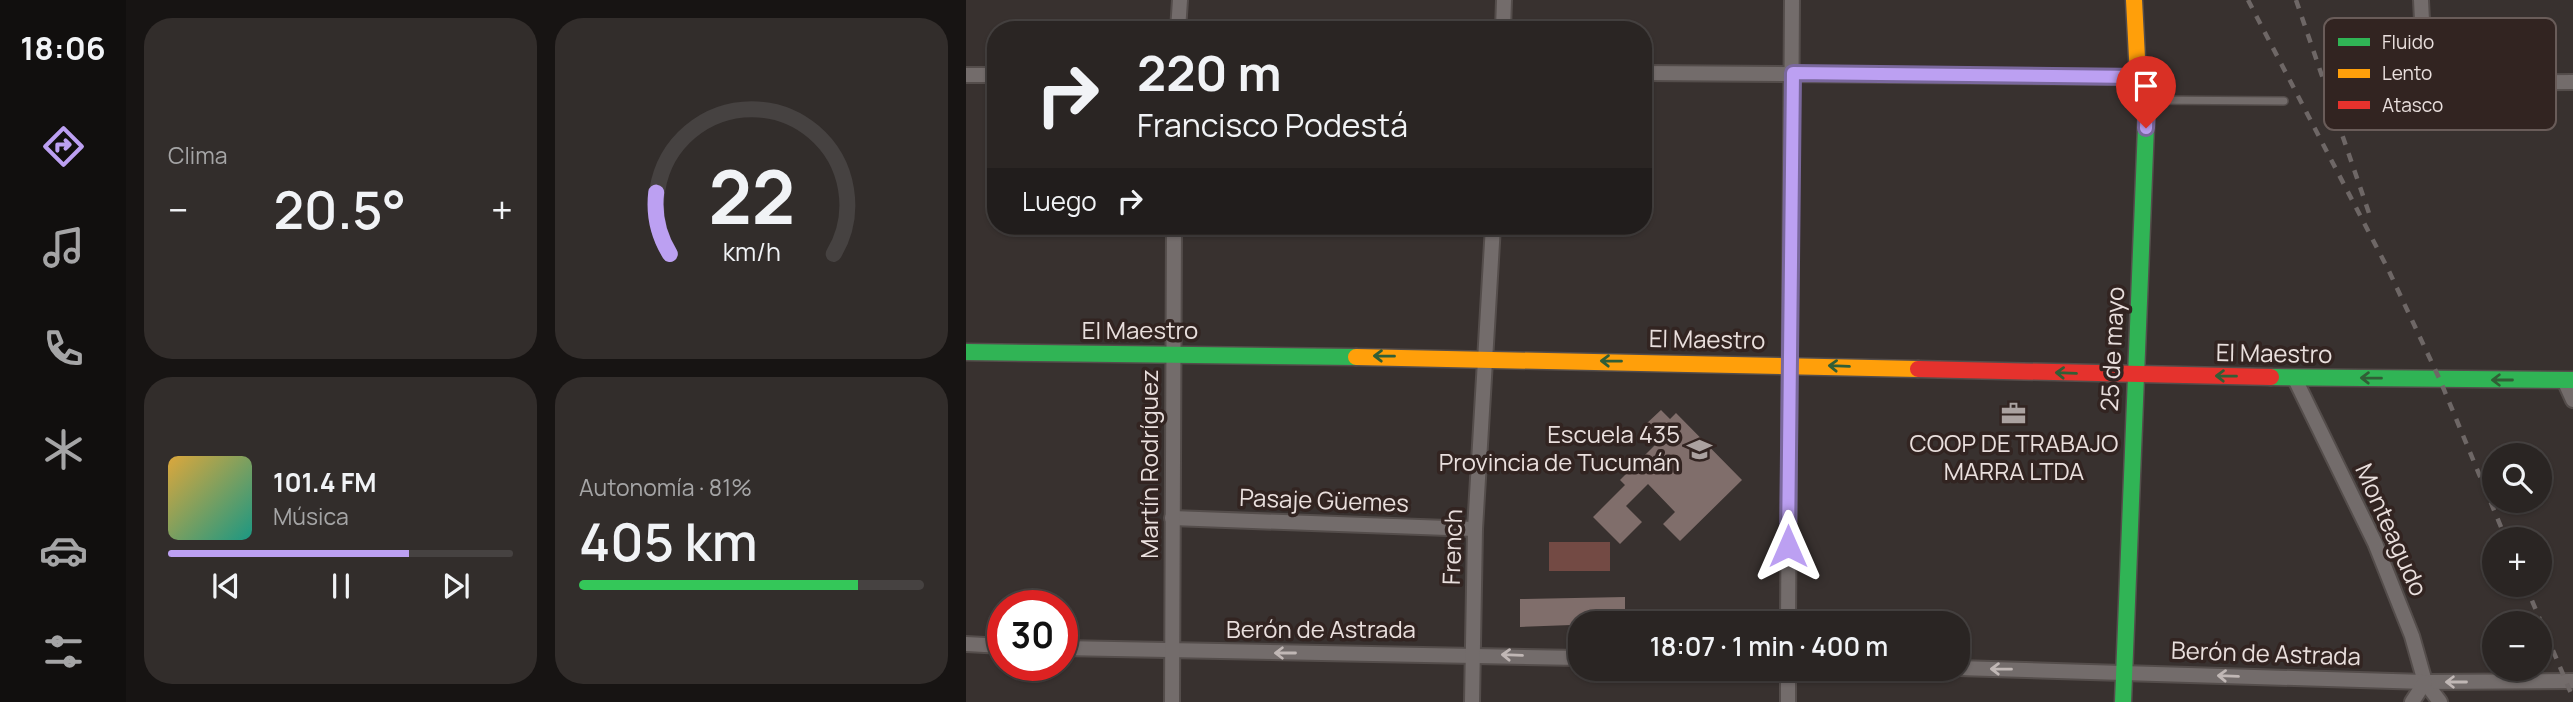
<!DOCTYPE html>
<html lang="es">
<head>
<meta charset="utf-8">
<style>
  :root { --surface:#2a2523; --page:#322d2b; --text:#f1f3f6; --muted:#a5a5a6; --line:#464241; --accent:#bca0f2 }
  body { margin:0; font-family:Manrope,sans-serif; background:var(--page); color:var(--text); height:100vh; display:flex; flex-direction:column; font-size:26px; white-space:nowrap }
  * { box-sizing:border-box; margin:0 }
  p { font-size:23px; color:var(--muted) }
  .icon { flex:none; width:38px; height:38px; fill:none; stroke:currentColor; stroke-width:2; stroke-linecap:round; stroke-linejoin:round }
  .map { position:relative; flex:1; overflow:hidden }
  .sheet { display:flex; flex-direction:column; gap:18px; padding:18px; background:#171413; width:840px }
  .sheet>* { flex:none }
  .top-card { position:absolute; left:21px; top:21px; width:665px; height:214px; border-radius:28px; box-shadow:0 2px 5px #0004,0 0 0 2px var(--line); background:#2a2523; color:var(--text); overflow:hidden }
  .tools { position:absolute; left:1516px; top:443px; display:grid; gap:14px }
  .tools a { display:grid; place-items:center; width:70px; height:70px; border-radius:50%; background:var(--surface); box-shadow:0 2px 5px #0004,0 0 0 2px var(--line); font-size:35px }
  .speed { position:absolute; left:21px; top:590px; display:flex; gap:14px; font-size:35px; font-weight:700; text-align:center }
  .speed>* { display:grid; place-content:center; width:91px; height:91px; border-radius:50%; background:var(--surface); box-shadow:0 2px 5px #0004,0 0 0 2px var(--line); line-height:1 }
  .speed .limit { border:10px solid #d22; background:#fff; color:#111 }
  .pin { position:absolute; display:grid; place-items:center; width:60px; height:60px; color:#fff; margin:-72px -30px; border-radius:50% 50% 50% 0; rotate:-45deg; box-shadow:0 0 7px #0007 }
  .pin .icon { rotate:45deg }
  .me { position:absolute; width:77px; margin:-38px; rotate:0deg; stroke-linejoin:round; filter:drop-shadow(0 0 5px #0008) }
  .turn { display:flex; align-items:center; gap:24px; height:147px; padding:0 35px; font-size:32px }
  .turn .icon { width:91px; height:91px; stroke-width:2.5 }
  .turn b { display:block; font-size:49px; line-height:60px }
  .then { display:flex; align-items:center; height:66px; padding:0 35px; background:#0003; gap:14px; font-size:26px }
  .big { font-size:52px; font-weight:600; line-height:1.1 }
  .sheet .widget { flex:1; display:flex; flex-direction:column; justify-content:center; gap:10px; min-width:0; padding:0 24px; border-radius:28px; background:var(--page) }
  .sheet .dial { align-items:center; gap:0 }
  .dial svg { height:182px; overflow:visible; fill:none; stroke:var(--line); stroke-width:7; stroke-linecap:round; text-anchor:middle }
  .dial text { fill:var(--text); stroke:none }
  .song { display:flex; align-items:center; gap:21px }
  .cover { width:84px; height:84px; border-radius:10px; background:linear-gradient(135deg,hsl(40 70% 55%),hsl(170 70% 35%)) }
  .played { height:7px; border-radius:4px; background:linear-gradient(90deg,var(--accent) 70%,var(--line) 70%) }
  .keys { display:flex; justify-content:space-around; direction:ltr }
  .heat { display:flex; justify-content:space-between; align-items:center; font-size:38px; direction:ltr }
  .charge { height:10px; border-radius:5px; background:linear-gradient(90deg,#34c759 81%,var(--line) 0) }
  .sheet .tiles { flex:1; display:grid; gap:18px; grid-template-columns:repeat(2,1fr) }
  .trip { position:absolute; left:602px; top:611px; width:402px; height:70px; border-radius:28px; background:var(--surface); box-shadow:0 2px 5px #0004,0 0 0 2px var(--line); font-weight:600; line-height:70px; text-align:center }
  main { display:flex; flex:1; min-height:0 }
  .dock { display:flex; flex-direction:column; width:126px; justify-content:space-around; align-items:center; background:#110f0e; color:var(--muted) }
  .dock .icon { width:49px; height:49px }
  .dock .current { color:var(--accent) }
  .dock b { font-size:32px; color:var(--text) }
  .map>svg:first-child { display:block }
  .green { fill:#734a44 }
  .building { fill:#806e6b }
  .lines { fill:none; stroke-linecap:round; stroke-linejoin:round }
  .lane-casing { stroke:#544d4b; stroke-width:10 }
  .street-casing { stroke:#544d4b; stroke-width:18 }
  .fast-casing { stroke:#544d4b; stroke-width:19 }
  .slow-casing { stroke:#544d4b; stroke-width:19 }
  .jam-casing { stroke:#544d4b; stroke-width:19 }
  .lane { stroke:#736c6b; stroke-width:7 }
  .street { stroke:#736c6b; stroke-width:14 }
  .fast { stroke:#30b455; stroke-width:16 }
  .slow { stroke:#ff9f0a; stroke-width:16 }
  .jam { stroke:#e5322d; stroke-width:16 }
  .rail { stroke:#6e6766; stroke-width:4.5; stroke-dasharray:9 9; stroke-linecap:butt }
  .oneway { stroke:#315e36 }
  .oneway2 { stroke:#c0b7b5 }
  .route-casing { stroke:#7a689d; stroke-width:18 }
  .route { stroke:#bca0f2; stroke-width:12 }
  .labels { text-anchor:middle; stroke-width:7; stroke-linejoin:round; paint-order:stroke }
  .street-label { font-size:24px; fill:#e9dfdd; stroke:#322421 }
  .poi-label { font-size:24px; fill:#e9dfdd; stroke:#322421; text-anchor:end }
  .key { fill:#322421; stroke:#695c59; stroke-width:2 }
  .key-label { font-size:19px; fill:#e9dfdd }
</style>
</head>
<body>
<main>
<nav class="dock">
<b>18:06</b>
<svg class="icon current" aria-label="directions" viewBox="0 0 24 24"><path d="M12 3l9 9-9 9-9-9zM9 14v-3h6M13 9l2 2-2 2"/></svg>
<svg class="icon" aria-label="music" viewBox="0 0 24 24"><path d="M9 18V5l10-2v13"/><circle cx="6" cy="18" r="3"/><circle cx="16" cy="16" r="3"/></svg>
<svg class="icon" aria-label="phone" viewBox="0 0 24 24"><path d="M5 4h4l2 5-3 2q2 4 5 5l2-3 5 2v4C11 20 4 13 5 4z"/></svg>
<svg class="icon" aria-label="climate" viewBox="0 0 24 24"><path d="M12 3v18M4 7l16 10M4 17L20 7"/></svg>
<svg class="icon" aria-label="car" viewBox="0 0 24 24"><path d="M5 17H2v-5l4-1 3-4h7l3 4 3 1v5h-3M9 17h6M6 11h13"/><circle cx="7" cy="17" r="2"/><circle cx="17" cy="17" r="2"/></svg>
<svg class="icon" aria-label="filters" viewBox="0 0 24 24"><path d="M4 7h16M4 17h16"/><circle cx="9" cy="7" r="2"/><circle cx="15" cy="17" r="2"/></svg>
</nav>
<section class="sheet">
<div class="tiles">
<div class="widget"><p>Clima</p>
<div class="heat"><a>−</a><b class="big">20.5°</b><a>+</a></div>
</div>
<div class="widget dial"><svg viewBox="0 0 100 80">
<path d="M14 69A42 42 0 1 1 86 69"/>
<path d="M14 69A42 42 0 0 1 8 42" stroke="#bca0f2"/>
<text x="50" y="56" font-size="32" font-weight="700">22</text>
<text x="50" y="72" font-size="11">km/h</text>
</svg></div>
<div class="widget">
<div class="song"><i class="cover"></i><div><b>101.4 FM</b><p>Música</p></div></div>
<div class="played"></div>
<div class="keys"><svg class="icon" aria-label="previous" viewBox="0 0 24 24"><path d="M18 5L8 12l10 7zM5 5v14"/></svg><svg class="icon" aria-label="pause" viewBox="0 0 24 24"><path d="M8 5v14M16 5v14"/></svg><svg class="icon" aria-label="next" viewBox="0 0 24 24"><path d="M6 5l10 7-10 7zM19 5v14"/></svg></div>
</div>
<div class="widget"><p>Autonomía · 81%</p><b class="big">405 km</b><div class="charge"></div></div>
</div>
</section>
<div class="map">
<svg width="1607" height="702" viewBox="0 0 1607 702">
  <rect width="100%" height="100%" fill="#38312f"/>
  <rect class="green" x="583" y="542" width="61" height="29"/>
  <g class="building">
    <polygon points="695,410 704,419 710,413 776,480 714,541 697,524 709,512 682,484 660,506 676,522 654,544 627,517 659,485 654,480 695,439 680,424"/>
    <polygon points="659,597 659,623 554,627 554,599"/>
  </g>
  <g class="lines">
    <defs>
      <polyline id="lane" points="1182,100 1318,101"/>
      <g id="street">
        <polyline points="1455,0 1459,83 1607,82"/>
        <polyline points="212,30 214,0"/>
        <polyline points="537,30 538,0"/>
        <polyline points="677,73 1172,77"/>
        <polyline points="0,75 30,75"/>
        <polyline points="1328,377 1409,543 1446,636 1459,682 1474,702"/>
        <polyline points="1598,380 1607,400"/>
        <polyline points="206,518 509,529"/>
        <polyline points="822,623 826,0"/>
        <polyline points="0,644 37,646"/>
        <polyline points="96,648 614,658"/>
        <polyline points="822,668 822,702"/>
        <polyline points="992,668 1459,682 1607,681"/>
        <polyline points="206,702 208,226"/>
        <polyline points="506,702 509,529 527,226"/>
        <polyline points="1446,702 1459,682"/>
      </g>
      <g id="fast">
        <polyline points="0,352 390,357"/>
        <polyline points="1305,377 1607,380"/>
        <polyline points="1157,702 1181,101"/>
      </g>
      <g id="slow">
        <polyline points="1168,0 1172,77 1181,101"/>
        <polyline points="390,357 952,369"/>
      </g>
      <polyline id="jam" points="952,369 1305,377"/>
    </defs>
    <use href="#lane" class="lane-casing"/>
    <use href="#street" class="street-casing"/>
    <use href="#fast" class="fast-casing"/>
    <use href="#slow" class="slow-casing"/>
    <use href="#jam" class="jam-casing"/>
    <use href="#lane" class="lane"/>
    <use href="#street" class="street"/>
    <use href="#fast" class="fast"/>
    <use href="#slow" class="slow"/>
    <use href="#jam" class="jam"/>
    <g class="rail">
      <polyline points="1282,0 1422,269 1474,380 1540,539"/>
      <polyline points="1330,0 1405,219"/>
      <polyline points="1559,584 1607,698"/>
    </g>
  </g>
  <defs><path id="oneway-shaft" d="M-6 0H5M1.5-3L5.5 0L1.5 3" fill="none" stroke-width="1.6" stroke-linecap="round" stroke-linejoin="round" transform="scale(1.75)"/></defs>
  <g class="oneway">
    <use href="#oneway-shaft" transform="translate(418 356) rotate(-179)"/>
    <use href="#oneway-shaft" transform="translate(645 361) rotate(-179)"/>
    <use href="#oneway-shaft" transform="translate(873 366) rotate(-178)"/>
    <use href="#oneway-shaft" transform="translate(1100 373) rotate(-178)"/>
    <use href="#oneway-shaft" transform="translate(1260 376) rotate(-179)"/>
    <use href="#oneway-shaft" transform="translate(1405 378) rotate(-179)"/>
    <use href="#oneway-shaft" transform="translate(1536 380) rotate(180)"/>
  </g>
  <g class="oneway2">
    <use href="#oneway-shaft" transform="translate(319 653) rotate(-180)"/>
    <use href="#oneway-shaft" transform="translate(546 655) rotate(-178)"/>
    <use href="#oneway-shaft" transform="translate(1035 669) rotate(-179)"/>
    <use href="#oneway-shaft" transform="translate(1262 676) rotate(-178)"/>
    <use href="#oneway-shaft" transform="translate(1490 682) rotate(-180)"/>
  </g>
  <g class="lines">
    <defs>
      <polyline id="route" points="822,546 827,73 1172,77 1181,100 1180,128"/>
    </defs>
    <use href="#route" class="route-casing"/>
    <use href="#route" class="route"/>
  </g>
  <defs>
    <symbol id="office-bare" viewBox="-9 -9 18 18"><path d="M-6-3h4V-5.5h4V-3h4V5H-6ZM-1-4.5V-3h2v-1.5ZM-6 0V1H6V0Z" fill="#aba2a0" stroke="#322421" stroke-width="2.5" paint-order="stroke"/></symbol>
    <symbol id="school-bare" viewBox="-9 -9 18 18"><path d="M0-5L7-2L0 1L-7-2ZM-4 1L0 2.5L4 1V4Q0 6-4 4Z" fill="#aba2a0" stroke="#322421" stroke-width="2.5" paint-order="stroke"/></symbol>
  </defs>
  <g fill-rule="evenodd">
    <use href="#office-bare" x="1030" y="396" width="35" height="35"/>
    <use href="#school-bare" x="716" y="432" width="35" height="35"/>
  </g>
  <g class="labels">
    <g class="street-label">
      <text x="174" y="339">El Maestro</text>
      <text transform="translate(741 340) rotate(1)" y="8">El Maestro</text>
      <text transform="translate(1147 349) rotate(-87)" y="8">25 de mayo</text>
      <text transform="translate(1308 354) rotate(1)" y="8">El Maestro</text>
      <text transform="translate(184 464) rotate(-90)" y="8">Martín Rodríguez</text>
      <text transform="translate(358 501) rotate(2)" y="8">Pasaje Güemes</text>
      <text transform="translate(1425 530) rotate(66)" y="8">Monteagudo</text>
      <text transform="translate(487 547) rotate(-88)" y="8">French</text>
      <text x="355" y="638">Berón de Astrada</text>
      <text transform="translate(1300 654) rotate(2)" y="8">Berón de Astrada</text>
    </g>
    <g class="poi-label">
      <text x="714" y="443">Escuela 435<tspan x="714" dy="28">Provincia de Tucumán</tspan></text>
      <text x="1048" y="452" text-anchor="middle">COOP DE TRABAJO<tspan x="1048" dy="28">MARRA LTDA</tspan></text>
    </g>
  </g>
  <rect x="1358" y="18" width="232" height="112" rx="10" class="key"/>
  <rect x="1372" y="38" width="32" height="8" fill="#30b455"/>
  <rect x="1372" y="69" width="32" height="9" fill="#ff9f0a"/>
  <rect x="1372" y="101" width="32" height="8" fill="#e5322d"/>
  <g class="key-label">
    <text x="1416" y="49">Fluido</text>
    <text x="1416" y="80">Lento</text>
    <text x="1416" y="112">Atasco</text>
  </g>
</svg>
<div class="tools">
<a><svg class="icon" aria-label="search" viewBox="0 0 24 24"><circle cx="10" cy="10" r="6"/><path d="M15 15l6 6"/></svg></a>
<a>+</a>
<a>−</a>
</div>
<div class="speed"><div class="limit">30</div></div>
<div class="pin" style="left:1180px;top:128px;background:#d93025"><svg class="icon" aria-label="arrive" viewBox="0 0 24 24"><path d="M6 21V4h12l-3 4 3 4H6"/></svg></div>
<svg class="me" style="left:822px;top:546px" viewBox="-20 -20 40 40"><path d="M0-17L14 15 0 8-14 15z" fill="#bca0f2" stroke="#fff" stroke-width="4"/></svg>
<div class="trip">18:07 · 1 min · 400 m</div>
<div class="top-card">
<div class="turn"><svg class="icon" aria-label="right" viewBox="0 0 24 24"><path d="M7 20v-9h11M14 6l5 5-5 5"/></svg><div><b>220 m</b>Francisco Podestá</div></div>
<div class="then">Luego<svg class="icon" aria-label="right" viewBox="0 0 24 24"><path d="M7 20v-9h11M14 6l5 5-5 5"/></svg></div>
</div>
</div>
</main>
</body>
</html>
